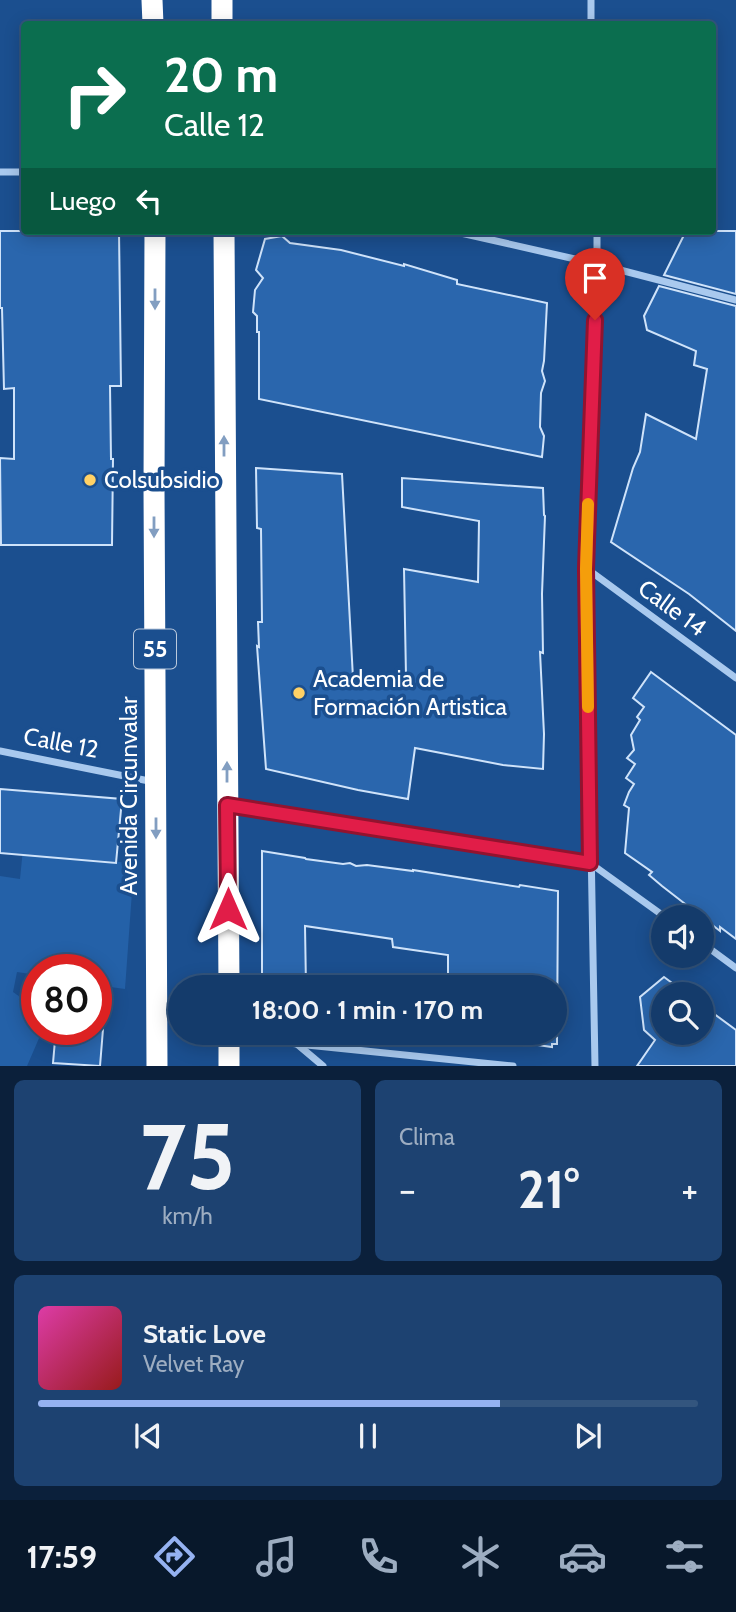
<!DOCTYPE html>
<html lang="es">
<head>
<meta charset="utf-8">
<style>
  :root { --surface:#143b6b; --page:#1d4271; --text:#f1f3f6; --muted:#9dadc1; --line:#33557e; --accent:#95b2f1 }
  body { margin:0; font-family:Cabin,sans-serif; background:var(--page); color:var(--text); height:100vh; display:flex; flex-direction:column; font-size:26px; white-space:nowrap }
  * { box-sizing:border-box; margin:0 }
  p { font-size:23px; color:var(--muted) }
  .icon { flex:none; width:38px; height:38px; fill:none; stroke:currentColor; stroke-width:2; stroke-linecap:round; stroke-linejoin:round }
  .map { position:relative; height:1066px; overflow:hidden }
  .panel { display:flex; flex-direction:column; gap:14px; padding:14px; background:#0b203b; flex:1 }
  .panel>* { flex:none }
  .guide { position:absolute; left:21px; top:21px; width:695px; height:214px; border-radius:7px; box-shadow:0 4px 18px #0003,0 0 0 2px var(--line); background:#0b6e4f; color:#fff; overflow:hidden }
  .controls { position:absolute; left:651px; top:905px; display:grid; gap:14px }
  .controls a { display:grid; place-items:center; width:63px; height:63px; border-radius:50%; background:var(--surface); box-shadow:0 4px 18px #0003,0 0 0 2px var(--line); font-size:35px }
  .speed { position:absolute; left:21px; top:954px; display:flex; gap:14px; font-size:35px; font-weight:700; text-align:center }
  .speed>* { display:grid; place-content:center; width:91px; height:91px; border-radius:50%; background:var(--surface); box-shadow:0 4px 18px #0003,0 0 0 2px var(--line); line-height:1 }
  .speed .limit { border:10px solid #d22; background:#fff; color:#111 }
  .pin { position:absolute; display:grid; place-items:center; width:60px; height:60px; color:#fff; margin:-72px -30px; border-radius:50% 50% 50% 0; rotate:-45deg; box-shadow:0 0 7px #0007 }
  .pin .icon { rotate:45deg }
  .me { position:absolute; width:77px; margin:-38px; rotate:0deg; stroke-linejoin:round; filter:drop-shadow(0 0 5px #0008) }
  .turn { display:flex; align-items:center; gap:24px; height:147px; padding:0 28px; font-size:32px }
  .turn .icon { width:91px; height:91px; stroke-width:2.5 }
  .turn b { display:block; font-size:49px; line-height:60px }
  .then { display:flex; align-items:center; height:66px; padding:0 28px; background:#0003; gap:14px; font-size:26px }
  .big { font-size:52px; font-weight:700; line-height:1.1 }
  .panel .widget { flex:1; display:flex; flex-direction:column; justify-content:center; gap:10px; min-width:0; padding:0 24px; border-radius:10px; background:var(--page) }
  .panel .dial { align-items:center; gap:0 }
  .dial b { font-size:91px; line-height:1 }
  .song { display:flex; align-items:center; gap:21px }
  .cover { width:84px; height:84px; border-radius:10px; background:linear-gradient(135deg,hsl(320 70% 55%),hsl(0 70% 35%)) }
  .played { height:7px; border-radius:4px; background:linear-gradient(90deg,var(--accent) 70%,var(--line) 70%) }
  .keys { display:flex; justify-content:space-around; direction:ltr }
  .heat { display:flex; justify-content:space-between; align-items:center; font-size:38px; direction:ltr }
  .panel .tiles { flex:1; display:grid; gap:14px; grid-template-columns:1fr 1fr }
  .widget:last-child { grid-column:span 2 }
  .trip { position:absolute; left:168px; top:975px; width:399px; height:70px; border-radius:35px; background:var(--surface); box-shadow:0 4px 18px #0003,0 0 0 2px var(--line); font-weight:700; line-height:70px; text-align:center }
  .tabs { display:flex; height:112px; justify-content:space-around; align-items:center; background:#08182b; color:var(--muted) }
  .tabs .icon { width:49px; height:49px }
  .tabs .active { color:var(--accent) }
  .tabs b { font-size:32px; color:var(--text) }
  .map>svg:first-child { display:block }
  .green { fill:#2461a8 }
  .building { fill:#2a66ad; stroke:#cfe3fa; stroke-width:2 }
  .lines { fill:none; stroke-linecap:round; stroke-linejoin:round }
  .street { stroke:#a9c9ee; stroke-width:7 }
  .highway { stroke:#fff; stroke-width:21 }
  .oneway { fill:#829ec1 }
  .route-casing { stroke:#92132f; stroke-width:18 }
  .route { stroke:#e11d48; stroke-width:12 }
  .slow { stroke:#f59e0b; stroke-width:12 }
  .poi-dot { fill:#ffd166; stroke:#1b4f8f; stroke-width:2.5 }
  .labels { text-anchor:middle; stroke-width:7; stroke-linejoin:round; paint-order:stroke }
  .shield { fill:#1b4f8f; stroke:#bbcadd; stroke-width:2 }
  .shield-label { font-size:23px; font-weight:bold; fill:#fff }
  .poi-label { font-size:24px; fill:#fff; stroke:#1b4f8f; text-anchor:start }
  .street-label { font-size:24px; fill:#fff; stroke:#1b4f8f }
</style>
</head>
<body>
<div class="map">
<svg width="736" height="1066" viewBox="0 0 736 1066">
  <rect width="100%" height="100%" fill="#1b4f8f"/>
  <polygon class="green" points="23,849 134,864 125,989 96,985 96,970 37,970 37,975 17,972 13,992 37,1009 37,1029 43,1029 27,1066 0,1066 0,876 20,879"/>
  <g class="building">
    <polygon points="0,231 119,231 121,386 110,386 111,459 113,459 112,545 1,545 0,458 14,459 14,388 4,389 2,308 0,308"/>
    <polygon points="686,231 736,231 736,294 664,275"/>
    <polygon points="282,236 290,243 341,250 404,266 404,264 457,280 457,284 547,303 544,361 542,371 545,381 541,393 540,427 544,436 542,457 259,399 259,332 257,332 257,316 253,312 255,290 263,278 256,270 265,239"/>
    <polygon points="659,286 736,306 736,631 689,594 611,542 633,468 640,452 646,414 696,439 707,369 694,365 696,351 647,330 644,316"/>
    <polygon points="256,468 342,474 353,678 406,676 404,569 478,582 479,521 402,507 402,478 543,488 544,515 545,516 542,594 543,653 540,652 544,734 543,769 503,765 415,748 408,799 358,790 266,769 257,646 259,647 258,622 262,622 261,529 257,528"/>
    <polygon points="651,672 736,735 736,939 720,927 720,931 662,886 649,875 652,872 625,853 629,808 624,805 629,792 634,784 626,778 635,764 627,758 634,750 631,735 640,720 637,717 644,707 633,698"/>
    <polygon points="0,789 122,799 116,863 0,853"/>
    <polygon points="262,851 305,858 306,859 343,864 350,863 356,866 367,865 413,871 413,870 519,887 520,885 558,891 557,1044 552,1044 552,1047 466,1035 466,1032 555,1032 555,987 448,987 448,955 393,947 392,939 305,926 306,987 262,987"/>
    <polygon points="664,977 687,994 663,994 663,1032 702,1032 702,1005 736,1030 736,1066 637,1066 655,1040 644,1030 640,997"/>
    <polygon points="56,1029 103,1029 100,1066 53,1063"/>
  </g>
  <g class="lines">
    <g class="street">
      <polyline points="591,0 591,24"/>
      <polyline points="0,172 24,172"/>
      <polyline points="452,231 597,264 736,300"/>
      <polyline points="586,568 736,678"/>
      <polyline points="0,751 154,782"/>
      <polyline points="230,805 590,863 665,917"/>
      <polyline points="702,943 736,968"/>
      <polyline points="232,1035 297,1044 513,1066"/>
      <polyline points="297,1044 323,1066"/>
      <polyline points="595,1066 586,568 597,264 597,231"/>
    </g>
    <g class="highway">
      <polyline points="152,0 153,24"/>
      <polyline points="222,0 222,24"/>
      <polyline points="155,231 154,487 157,1066"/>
      <polyline points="224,231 229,987"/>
      <polyline points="229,1032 229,1066"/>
    </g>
  </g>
  <defs><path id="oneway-solid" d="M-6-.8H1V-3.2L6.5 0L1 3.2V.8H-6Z" transform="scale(1.75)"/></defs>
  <g class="oneway">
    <use href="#oneway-solid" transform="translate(155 299) rotate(90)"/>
    <use href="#oneway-solid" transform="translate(224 446) rotate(-90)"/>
    <use href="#oneway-solid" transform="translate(154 527) rotate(90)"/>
    <use href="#oneway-solid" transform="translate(227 772) rotate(-90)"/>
    <use href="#oneway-solid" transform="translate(156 828) rotate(90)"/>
  </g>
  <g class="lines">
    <defs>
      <polyline id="route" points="228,909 227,805 590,863 586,569 595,320"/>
    </defs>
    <use href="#route" class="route-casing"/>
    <use href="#route" class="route"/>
    <polyline class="slow" points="588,707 586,569 588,504"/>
  </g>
  <g class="poi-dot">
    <circle cx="90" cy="480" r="7"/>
    <circle cx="299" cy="693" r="7"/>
  </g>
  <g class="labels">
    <rect class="shield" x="134" y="629.5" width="42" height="39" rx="5"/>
    <g class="shield-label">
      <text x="155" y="657">55</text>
    </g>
    <g class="poi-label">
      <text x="104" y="488">Colsubsidio</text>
      <text x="313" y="687">Academia de<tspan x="313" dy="28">Formación Artistica</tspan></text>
    </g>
    <g class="street-label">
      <text transform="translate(672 608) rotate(36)" y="8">Calle 14</text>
      <text transform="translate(61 743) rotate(11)" y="8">Calle 12</text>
      <text transform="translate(129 796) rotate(-90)" y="8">Avenida Circunvalar</text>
    </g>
  </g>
</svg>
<div class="controls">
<a><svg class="icon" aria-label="sound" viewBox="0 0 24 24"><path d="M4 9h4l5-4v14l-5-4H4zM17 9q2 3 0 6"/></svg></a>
<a><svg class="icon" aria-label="search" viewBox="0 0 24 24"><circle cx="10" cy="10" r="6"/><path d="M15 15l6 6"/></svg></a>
</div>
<div class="speed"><div class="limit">80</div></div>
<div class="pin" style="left:595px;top:320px;background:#d93025"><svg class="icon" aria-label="arrive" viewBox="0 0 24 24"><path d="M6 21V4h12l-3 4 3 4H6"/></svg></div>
<svg class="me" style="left:228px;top:909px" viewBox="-20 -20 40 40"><path d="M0-17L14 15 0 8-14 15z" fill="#e11d48" stroke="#fff" stroke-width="4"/></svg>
<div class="trip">18:00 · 1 min · 170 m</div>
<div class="guide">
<div class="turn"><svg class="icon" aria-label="right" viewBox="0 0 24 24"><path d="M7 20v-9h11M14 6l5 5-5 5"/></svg><div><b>20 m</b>Calle 12</div></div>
<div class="then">Luego<svg class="icon" aria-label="left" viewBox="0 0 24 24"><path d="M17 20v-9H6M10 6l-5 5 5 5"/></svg></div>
</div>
</div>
<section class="panel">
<div class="tiles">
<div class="widget dial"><b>75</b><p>km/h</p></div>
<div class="widget"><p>Clima</p>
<div class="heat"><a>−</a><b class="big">21°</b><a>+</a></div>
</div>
<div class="widget">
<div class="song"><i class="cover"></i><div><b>Static Love</b><p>Velvet Ray</p></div></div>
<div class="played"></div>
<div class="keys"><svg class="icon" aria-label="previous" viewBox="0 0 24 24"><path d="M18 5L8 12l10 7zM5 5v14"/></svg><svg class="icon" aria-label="pause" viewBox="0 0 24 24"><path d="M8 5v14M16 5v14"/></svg><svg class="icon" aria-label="next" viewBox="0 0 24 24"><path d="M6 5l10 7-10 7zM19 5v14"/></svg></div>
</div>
</div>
</section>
<nav class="tabs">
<b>17:59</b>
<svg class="icon active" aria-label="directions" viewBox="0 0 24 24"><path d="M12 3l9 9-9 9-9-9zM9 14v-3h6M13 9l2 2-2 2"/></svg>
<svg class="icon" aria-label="music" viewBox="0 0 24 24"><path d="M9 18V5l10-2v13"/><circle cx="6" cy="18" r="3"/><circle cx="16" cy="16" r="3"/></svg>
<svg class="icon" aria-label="phone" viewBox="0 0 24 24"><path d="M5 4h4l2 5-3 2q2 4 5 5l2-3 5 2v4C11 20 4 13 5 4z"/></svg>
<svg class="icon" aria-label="climate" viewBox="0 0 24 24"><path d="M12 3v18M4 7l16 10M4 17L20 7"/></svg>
<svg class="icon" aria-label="car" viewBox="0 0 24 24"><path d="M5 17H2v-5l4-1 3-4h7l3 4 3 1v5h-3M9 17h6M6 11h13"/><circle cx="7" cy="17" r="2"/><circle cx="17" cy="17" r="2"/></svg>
<svg class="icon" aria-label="filters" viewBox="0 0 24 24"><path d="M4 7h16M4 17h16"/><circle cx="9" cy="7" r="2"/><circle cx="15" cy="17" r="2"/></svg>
</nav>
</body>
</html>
